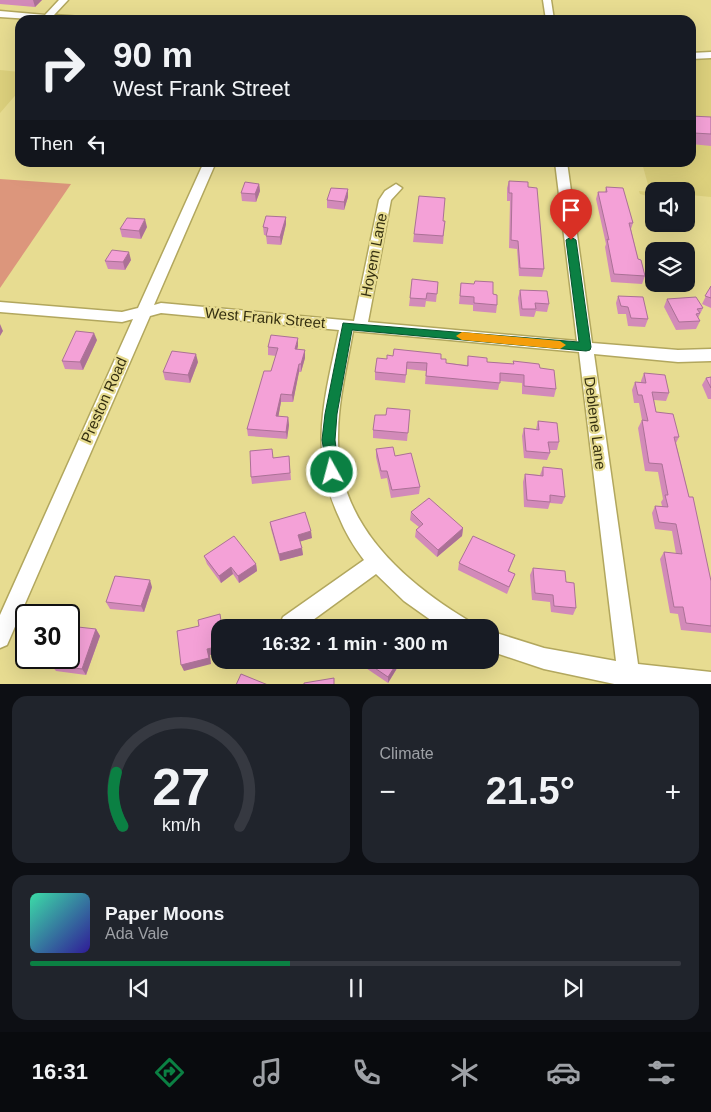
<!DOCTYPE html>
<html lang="en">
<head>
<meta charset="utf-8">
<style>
  :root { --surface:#171b24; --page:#20242c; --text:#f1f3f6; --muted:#9ea1a6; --line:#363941; --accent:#0b8043 }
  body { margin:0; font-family:Helvetica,sans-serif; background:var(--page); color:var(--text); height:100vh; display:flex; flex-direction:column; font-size:19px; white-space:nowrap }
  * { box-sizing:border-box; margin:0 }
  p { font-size:16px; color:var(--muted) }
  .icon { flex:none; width:28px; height:28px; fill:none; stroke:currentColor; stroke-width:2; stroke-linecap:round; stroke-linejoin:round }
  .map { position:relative; height:684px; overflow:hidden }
  .details { display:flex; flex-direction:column; gap:12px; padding:12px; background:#0d0f14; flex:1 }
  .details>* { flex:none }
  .banner { position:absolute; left:15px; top:15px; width:681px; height:152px; border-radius:15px; box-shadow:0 5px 20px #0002; background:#171b24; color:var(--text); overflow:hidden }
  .buttons { position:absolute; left:645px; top:182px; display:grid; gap:10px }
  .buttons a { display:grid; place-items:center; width:50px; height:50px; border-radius:10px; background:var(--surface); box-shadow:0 5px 20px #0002; font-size:25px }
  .speed { position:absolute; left:15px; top:604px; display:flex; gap:10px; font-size:25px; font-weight:700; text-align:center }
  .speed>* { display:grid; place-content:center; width:65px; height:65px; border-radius:50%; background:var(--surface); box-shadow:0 5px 20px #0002; line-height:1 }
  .speed .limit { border:2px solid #111; border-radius:8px; background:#fff; color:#111 }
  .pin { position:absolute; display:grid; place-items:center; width:42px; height:42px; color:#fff; margin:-51px -21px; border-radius:50% 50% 50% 0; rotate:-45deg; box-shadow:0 0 5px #0007 }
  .pin .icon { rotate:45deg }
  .me { position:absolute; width:55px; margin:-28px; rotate:353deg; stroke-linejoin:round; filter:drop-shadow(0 0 4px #0008) }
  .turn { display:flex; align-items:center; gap:18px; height:105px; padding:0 15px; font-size:22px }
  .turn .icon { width:65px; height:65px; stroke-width:2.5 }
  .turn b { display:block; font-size:35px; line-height:42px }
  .then { display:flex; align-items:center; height:48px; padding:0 15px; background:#0003; gap:10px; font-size:19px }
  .big { font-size:38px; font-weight:800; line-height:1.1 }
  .details .tile { flex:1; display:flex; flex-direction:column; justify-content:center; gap:8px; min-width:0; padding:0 18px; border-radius:15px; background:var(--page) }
  .details .dial { align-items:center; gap:0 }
  .dial svg { height:130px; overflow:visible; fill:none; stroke:var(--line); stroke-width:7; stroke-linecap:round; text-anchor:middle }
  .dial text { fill:var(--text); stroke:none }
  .song { display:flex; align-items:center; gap:15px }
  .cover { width:60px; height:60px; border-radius:8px; background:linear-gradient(135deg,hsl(160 70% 55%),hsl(250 70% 35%)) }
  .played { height:5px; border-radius:2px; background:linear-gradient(90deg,var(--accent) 40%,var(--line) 40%) }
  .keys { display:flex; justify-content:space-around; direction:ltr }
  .heat { display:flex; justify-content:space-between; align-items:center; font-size:28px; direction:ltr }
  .details .tiles { flex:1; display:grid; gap:12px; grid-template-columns:1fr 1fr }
  .tile:last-child { grid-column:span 2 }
  .trip { position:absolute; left:211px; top:619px; width:288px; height:50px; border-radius:15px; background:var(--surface); box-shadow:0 5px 20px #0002; font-weight:800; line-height:50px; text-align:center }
  .menu { display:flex; height:80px; justify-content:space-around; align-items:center; background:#090b0e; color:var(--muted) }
  .menu .icon { width:35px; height:35px }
  .menu .current { color:var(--accent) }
  .menu b { font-size:22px; color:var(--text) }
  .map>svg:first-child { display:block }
  .built { fill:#dcd07c }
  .green { fill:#dc967c }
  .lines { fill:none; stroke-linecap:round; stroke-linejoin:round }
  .street-casing { stroke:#b2a75e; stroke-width:3 }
  .street { fill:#fff; fill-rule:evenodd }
  .wall { fill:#d28ab9 }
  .shaded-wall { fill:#ab7196 }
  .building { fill:#f4a1d7; stroke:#ab7196 }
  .route { fill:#0b8043; stroke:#07532c }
  .slow { fill:#f59e0b }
  .labels { text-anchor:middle; stroke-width:4.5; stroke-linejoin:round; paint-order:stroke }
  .street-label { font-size:15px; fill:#342f10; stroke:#e7dc91 }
</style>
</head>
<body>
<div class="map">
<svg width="711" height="685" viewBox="0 0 711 685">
  <rect width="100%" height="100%" fill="#e7dc91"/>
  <g class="built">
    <polygon points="691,58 711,58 711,197 691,195 693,205 686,204 686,191 654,191 654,198 640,194 639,191 650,192 642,163 691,162"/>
    <polygon points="0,70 20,72 20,90 0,113"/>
  </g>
  <polygon class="green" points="0,179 71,184 0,288"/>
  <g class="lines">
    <defs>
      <g id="street">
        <polygon points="59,0 68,0 54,15 82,17 86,20 46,20 0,17 0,11 45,15"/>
        <polygon points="543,0 551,0 554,20 546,20"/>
        <polygon points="711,52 711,58 691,59 691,53"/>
        <path d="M204 162H216L154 305 161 303 354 321 379 200 385 191 396 184 402 188 391 200 368 322 577 341 555 162H567L592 343 678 350 711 349V361L678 362 594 354 638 664 711 672V685H619L544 669 490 651V631L544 648 616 661 579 352 353 331C347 366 338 401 338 436 336 522 401 580 469 621L472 628H442L404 601 376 574 302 628H281L280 624 283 617 364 560C354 547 345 532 339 517 308 451 325 397 339 330L161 313 150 316 7 645 0 648V615L133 319 122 322 0 312V302L122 312 138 308Z"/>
      </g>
    </defs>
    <use href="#street" class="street-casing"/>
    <use href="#street" class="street"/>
  </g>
  <g class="wall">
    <polygon points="0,0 42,0 35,7 0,4"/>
    <polygon points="691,116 711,117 711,146 691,144"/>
    <polygon points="509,181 528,187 544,269 542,277 519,276 517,249 509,248 510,201 507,201 507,188"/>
    <polygon points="259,184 260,191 256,202 242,201 241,193"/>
    <polygon points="606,187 633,223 631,229 638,259 645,276 642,284 611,282 605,247 606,244 596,199 598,192 605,192"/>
    <polygon points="348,197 344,210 327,208 327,200"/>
    <polygon points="443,221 445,221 443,244 413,242 414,234"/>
    <polygon points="286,224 281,245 267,244 266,235 264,235 263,227"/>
    <polygon points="147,227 141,239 122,237 120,229"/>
    <polygon points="131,260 125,270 108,269 105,261"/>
    <polygon points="438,282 436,302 426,301 425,307 409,306 410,298"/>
    <polygon points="461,283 493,294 497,305 496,313 473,311 473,305 459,304"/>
    <polygon points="711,286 711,308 702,304"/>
    <polygon points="520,290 549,304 547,312 536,311 534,317 520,316 518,298"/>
    <polygon points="618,296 648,319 645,327 628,326 626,314 618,314 616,303"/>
    <polygon points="667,299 703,308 698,318 700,321 696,329 676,330 664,307"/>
    <polygon points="97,340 83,370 65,369 62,361"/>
    <polygon points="298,346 297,349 305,358 301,372 299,372 293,402 281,402 278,417 288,417 289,425 287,439 248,436 247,429 271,371 276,356 268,355 268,347"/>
    <polygon points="468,356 487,362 513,364 513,361 540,368 556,389 554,397 522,394 522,383 500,381 498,390 425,384 426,371 407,369 405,383 375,380 375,372 387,359 441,359 446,363 467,365"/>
    <polygon points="198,362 190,383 165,380 163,372"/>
    <polygon points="644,373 669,393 666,401 654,400 656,412 679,437 676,443 689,497 711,581 711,633 681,630 678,614 670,613 660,559 664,552 676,554 672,531 655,529 652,513 655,506 662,506 661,502 663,499 658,472 645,471 638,428 642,420 639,403 634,403 632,390 635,382 641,382 641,381"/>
    <polygon points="711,377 711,399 708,399 702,385 706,378"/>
    <polygon points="410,410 407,441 373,438 373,430 386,415"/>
    <polygon points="538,421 559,442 557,450 549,450 550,453 547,460 524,458 522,436 524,428 536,429"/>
    <polygon points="376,449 395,456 420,487 419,494 391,498 387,478 381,479 376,457"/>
    <polygon points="289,456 291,480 252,484 251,477 273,458"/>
    <polygon points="543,467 565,497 562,504 550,503 548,509 524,507 523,482 525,474 540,475"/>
    <polygon points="411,512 463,528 462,536 437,557 415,537 416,530 419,527 410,520"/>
    <polygon points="270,522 312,538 300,541 303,555 280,561 271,529"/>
    <polygon points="515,555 509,571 515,574 507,594 458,570 459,563"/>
    <polygon points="204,556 256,564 257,571 239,583 233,574 221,583 207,564"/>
    <polygon points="533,568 566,582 576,608 573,615 551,612 550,602 532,600 530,575"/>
    <polygon points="152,587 144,612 110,609 106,602"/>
    <polygon points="96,629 100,636 86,675 56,671 51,665"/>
    <polygon points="354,660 402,660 388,683"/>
  </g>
  <g class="shaded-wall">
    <polygon points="33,0 42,0 35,7"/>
    <polygon points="259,184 260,191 256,202 255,194"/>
    <polygon points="348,189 348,197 344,210 344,202"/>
    <polygon points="286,217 286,224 281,245 280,237"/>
    <polygon points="145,219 147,227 141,239 139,231"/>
    <polygon points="129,252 131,260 125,270 123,262"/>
    <polygon points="0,324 3,331 0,336"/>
    <polygon points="94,333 97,340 83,370 80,362"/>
    <polygon points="298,338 298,346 295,357 295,349"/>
    <polygon points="305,350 305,358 301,372 301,364"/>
    <polygon points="196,354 198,362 190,383 188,375"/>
    <polygon points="299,364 299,372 293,402 292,395"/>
    <polygon points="281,394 281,402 277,424 276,416"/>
    <polygon points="288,417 289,425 287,439 286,432"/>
    <polygon points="463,528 462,536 437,557 438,550"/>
    <polygon points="311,531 312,538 299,542 298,535"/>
    <polygon points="302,548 303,555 280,561 279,554"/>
    <polygon points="256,564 257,571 239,583 238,576"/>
    <polygon points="231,567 233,574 221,583 219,576"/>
    <polygon points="150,580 152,587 144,612 141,606"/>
    <polygon points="96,629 100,636 86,675 82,669"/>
    <polygon points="220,646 220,653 210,655 211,664 184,671 181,665 207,649"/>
    <polygon points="399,660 402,660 388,683 388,677"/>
  </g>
  <g class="building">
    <polygon points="691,116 711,117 711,134 694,133 691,127"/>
    <polygon points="509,181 528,182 528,187 537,188 544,269 520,268 518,241 511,240 512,193 509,193"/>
    <polygon points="245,182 259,184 255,194 241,193"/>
    <polygon points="606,187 623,188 633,223 629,223 638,259 641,260 645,276 614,274 607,239 609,240 598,192 607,192"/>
    <polygon points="331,188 348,189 344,202 327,200"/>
    <polygon points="419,196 445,198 443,221 445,221 443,236 414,234"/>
    <polygon points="266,216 286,217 280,237 266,236 268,228 263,227"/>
    <polygon points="127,218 145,219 139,231 120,229"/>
    <polygon points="112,250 129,252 123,262 105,261"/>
    <polygon points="412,279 438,282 437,294 427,293 426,299 410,298"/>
    <polygon points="475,281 493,282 493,294 497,295 497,305 474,303 474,297 460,296 461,283 474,284"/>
    <polygon points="711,286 711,298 705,296"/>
    <polygon points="520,290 547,291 549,304 535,303 536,309 522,309"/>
    <polygon points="618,296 643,297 648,319 631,318 628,307 621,306"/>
    <polygon points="696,297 703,308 697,309 700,313 696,314 700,321 679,322 667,299"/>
    <polygon points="76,331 94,333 80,362 62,361"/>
    <polygon points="271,335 298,338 295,349 305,350 301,364 299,364 292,395 281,394 276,416 288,417 286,432 247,429 264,371 271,371 278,348 268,347"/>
    <polygon points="394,349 441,354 441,359 446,359 446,363 468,366 468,356 487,358 487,362 514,364 513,361 539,364 540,368 554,370 556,389 524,386 524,375 500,373 500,383 426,376 427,363 407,362 406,375 375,372 377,358 387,359 387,355 393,356"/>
    <polygon points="172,351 196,354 188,375 163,372"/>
    <polygon points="644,373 665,375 669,393 652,392 656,412 673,414 679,437 674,437 689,497 693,497 711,581 711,626 686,623 683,607 674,607 664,552 682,554 676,524 659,522 655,506 668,507 665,495 668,495 662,464 649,463 642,420 648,421 642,395 638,395 635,382 646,383"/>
    <polygon points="711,377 711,388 706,378"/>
    <polygon points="387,408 410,410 408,433 373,430 375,415 386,415"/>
    <polygon points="538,421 557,423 559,442 548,442 550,453 526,451 524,428 539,430"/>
    <polygon points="393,447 395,456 411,453 420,487 392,490 387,471 381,471 376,449"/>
    <polygon points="272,449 273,458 289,456 290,473 251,477 250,451"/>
    <polygon points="543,467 562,469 565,497 550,495 550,502 527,500 525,474 543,476"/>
    <polygon points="429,498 463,528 438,550 416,530 423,524 411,512"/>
    <polygon points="305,512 311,531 298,535 302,548 279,554 270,522"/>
    <polygon points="234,536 256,564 238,576 231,567 219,576 204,556"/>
    <polygon points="473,536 515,555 508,571 515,574 509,587 459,563"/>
    <polygon points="533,568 565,571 566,582 574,583 576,608 554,606 553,595 535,593"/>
    <polygon points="115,576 150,580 141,606 106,602"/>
    <polygon points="220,614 222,628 220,628 220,646 207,649 209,658 181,665 177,631 199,626 198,620"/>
    <polygon points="69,626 96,629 82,669 51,665 54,658 69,658"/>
    <polygon points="363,660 399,660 388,677"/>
    <polygon points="241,674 268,685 236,685"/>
    <polygon points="334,678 334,685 304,685 304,683"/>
  </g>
  <polygon class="route" points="571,237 576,240 591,347 590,350 586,351 352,330 337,414 335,440 339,472 337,476 332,477 328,476 322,440 325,414 343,323 579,342 566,240"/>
  <polygon class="slow" points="462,332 560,341 566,345 560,349 462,340 456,336"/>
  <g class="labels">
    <g class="street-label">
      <text transform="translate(374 255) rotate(-79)" y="5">Hoyem Lane</text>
      <text transform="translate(265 318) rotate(5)" y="5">West Frank Street</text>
      <text transform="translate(104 400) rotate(-66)" y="5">Preston Road</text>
      <text transform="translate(595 423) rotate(83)" y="5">Deblene Lane</text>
    </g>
  </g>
</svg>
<div class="buttons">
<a><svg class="icon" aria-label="sound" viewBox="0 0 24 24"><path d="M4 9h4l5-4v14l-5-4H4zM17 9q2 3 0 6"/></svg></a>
<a><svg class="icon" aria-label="layers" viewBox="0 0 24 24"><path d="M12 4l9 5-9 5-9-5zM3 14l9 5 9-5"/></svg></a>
</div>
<div class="speed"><div class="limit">30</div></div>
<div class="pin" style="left:571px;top:240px;background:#d93025"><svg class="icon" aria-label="arrive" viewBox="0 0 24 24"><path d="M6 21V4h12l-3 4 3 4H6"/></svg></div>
<svg class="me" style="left:332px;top:472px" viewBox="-20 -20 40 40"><circle r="17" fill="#0b8043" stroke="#fff" stroke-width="3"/><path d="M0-11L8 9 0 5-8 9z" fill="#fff"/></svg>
<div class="trip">16:32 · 1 min · 300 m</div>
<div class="banner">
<div class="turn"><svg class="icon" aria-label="right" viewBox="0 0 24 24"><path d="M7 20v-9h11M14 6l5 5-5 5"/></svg><div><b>90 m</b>West Frank Street</div></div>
<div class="then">Then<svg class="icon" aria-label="left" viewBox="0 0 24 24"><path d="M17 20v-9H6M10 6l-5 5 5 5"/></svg></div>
</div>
</div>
<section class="details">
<div class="tiles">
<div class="tile dial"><svg viewBox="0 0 100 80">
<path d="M14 69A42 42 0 1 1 86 69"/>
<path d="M14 69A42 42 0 0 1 10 36" stroke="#0b8043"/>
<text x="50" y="56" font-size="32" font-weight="700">27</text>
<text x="50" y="72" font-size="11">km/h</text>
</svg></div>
<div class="tile"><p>Climate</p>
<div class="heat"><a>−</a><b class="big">21.5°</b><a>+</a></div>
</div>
<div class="tile">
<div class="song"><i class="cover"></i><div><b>Paper Moons</b><p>Ada Vale</p></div></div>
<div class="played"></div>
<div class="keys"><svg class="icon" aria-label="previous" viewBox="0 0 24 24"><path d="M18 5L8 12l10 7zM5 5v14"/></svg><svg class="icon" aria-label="pause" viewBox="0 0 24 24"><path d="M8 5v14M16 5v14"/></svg><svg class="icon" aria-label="next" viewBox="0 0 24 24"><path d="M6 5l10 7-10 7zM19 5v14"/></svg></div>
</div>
</div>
</section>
<nav class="menu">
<b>16:31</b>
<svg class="icon current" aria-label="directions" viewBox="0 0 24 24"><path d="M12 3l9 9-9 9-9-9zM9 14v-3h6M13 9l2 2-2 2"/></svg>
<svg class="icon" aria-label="music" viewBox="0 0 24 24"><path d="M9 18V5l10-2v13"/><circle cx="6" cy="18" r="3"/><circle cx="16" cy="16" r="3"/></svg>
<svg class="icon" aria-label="phone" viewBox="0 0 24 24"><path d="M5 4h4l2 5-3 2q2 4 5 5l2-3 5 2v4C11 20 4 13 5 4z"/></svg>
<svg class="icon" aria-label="climate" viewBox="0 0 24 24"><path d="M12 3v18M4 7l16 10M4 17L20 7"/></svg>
<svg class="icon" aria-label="car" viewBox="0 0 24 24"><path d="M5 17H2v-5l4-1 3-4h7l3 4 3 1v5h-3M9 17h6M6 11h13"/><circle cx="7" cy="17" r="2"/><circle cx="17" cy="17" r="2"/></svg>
<svg class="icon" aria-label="filters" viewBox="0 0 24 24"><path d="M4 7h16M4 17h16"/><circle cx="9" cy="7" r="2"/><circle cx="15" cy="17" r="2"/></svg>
</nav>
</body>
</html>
